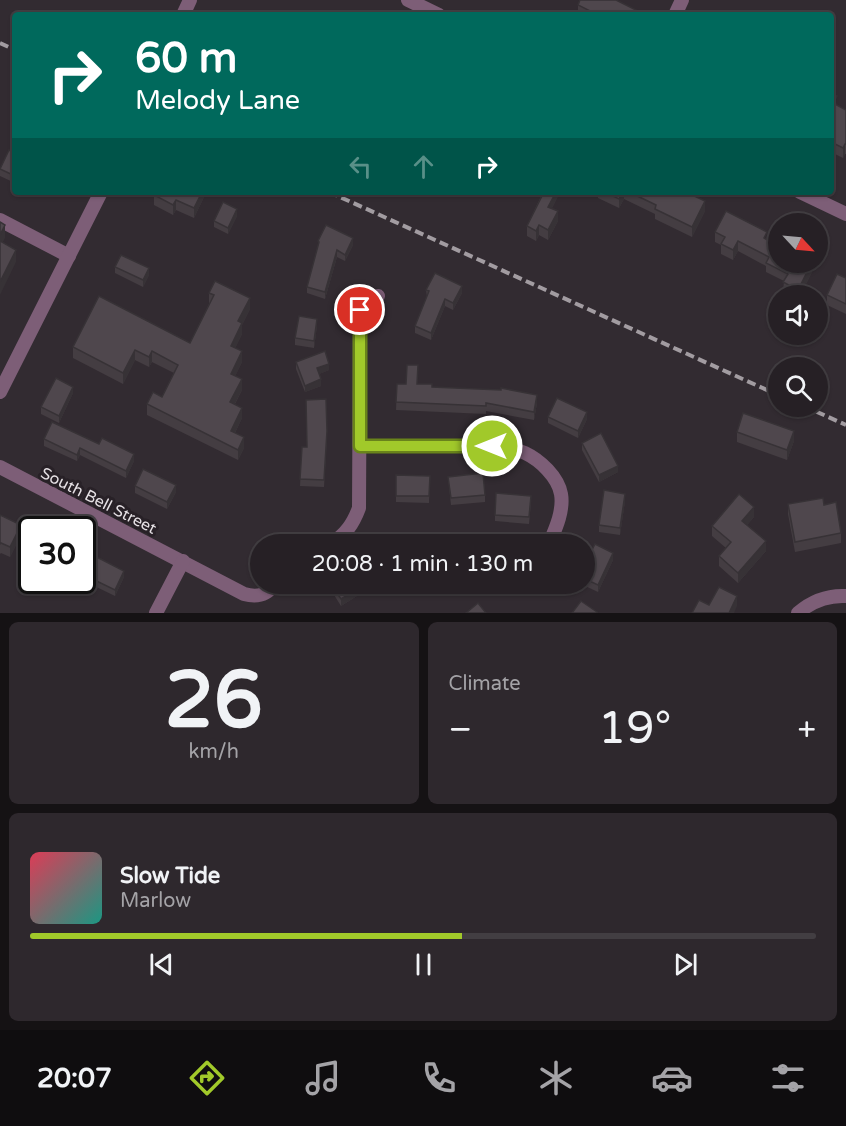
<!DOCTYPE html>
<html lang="en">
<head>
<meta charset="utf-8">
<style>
  :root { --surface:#262025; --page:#2e282d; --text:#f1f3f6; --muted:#a4a3a7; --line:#423e42; --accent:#a1c92a }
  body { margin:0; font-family:"Varela Round",sans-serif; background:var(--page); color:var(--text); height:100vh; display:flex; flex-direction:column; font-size:22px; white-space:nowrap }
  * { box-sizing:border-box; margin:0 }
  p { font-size:20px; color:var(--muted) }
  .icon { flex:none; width:33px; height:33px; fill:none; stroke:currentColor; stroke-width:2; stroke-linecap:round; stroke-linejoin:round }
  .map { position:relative; height:613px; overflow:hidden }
  .drawer { display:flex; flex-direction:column; gap:9px; padding:9px; background:#151214; flex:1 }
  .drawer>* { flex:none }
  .top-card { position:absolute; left:12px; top:12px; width:822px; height:183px; border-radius:6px; box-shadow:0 2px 4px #0004,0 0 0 2px var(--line); background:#00695c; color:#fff; overflow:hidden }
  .needle { width:39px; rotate:116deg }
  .buttons { position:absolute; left:768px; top:213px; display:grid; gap:12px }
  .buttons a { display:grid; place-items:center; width:60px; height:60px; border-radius:50%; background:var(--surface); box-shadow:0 2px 4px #0004,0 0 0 2px var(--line); font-size:30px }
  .speed { position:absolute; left:18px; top:516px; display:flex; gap:12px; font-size:30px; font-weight:700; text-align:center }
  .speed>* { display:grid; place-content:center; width:78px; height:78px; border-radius:50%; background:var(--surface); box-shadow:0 2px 4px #0004,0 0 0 2px var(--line); line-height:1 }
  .speed .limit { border:3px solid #111; border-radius:9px; background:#fff; color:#111 }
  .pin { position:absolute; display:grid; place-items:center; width:51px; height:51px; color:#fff; margin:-26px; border:3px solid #fff; border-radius:50%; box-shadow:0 2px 6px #0007 }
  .me { position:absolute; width:66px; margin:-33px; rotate:270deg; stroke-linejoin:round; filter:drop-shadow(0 0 4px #0008) }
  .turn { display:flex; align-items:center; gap:21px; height:126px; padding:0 24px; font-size:27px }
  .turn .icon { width:78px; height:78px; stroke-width:2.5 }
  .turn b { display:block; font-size:42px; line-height:51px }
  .lanes { display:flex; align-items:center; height:57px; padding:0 24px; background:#0003; justify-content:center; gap:30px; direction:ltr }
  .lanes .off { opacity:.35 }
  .big { font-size:45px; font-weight:600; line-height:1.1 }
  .drawer .tile { flex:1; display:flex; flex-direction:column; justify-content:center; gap:9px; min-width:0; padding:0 21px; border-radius:9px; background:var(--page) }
  .drawer .dial { align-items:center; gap:0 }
  .dial b { font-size:78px; line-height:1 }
  .song { display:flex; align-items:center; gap:18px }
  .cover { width:72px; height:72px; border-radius:9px; background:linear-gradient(135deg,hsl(350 70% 55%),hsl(170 70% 35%)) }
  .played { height:6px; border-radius:3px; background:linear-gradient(90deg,var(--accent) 55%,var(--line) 55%) }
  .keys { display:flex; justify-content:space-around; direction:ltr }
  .heat { display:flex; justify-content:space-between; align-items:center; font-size:33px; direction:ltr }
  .drawer .tiles { flex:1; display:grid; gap:9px; grid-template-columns:1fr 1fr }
  .tile:last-child { grid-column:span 2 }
  .trip { position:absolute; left:250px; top:534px; width:345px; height:60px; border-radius:30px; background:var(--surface); box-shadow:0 2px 4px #0004,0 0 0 2px var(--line); font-weight:600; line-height:60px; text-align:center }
  .dock { display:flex; height:96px; justify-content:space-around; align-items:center; background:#0f0d0f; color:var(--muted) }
  .dock .icon { width:42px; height:42px }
  .dock .selected { color:var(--accent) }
  .dock b { font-size:27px; color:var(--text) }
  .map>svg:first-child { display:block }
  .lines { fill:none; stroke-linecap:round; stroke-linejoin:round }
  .minor { stroke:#7d5e77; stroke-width:14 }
  .rail { stroke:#a29ca1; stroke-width:4; stroke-dasharray:9 4.5; stroke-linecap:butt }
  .wall { fill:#443d42 }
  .shaded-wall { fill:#373236 }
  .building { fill:#4f474d; stroke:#373236; stroke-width:1.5 }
  .route-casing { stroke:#69831b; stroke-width:15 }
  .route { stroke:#a1c92a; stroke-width:10 }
  .labels { text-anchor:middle; stroke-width:6; stroke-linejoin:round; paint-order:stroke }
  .street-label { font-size:16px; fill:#e6e1e5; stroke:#282127 }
</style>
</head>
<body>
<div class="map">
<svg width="846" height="613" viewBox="0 0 846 613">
  <rect width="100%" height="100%" fill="#322b31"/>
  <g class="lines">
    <g class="minor">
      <polyline points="408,0 439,15"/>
      <polyline points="183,15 190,0"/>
      <polyline points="675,15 682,0"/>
      <polyline points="800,192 846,214"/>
      <polyline points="0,220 69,256"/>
      <polyline points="0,392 101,192"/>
      <path d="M360 446H492C503 447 514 448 525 453 540 460 558 477 561 494 564 511 555 530 549 544"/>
      <path d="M0 467 244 594C258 598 267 595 275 584"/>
      <path d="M331 544C346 534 353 524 359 508L360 310 378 296"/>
      <polyline points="527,589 529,584"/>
      <polyline points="156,613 183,561"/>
      <path d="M798 613C812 601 828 595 846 596"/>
    </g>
    <g class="rail">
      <polyline points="0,43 15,50"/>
      <polyline points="329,192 778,395"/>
      <polyline points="804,406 846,425"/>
    </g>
  </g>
  <g class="wall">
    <polygon points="578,5 636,15 578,15"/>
    <polygon points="831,93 837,105 846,110 846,154 845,154 843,158 831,152"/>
    <polygon points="15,153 15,183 0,176 0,169"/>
    <polygon points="204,192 204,197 194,218 176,210 173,215 154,205 154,195"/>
    <polygon points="543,192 560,192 552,208 558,221 548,240 539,235 536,241 527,236 527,226"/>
    <polygon points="595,192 686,192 705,211 692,237 655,219 655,214 624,199 619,208 598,198 598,194"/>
    <polygon points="237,216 228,234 214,227 214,221"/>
    <polygon points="715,232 767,240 812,272 800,296 790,296 783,292 784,281 766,272 766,266 738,251 733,260 721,254 721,245 715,242"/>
    <polygon points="318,241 353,245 345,261 337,257 325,299 307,293 307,287 318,245"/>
    <polygon points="115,267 149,275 143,287 115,273"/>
    <polygon points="846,278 846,314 827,305 827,295"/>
    <polygon points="426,290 462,293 453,310 445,306 431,340 415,333 415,326 427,297"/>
    <polygon points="209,293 250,309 242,325 242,334 235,348 242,362 235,376 242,390 235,404 242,418 235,433 244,448 238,460 147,415 147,404 162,397 174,373 152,362 149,367 135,360 123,384 73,358 73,347 190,343 209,304"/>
    <polygon points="317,326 314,348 295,345 295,338"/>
    <polygon points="296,362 329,370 319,374 321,386 305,392 296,369"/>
    <polygon points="397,384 417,384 432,387 537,403 534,420 486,411 486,414 396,410"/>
    <polygon points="73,393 59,423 41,414 41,407"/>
    <polygon points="548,417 587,419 578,438 548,423"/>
    <polygon points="737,432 794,441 787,460 737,442"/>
    <polygon points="327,437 324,487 300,486 302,447 307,447"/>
    <polygon points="44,439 134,461 126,478 80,455 77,461 44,446"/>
    <polygon points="582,443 618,472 599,482 582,450"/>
    <polygon points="396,475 430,476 429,503 396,502"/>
    <polygon points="448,477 485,495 485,502 451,505"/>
    <polygon points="135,486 176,492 167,509 135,493"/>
    <polygon points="625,501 620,535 599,532 599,525"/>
    <polygon points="531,502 529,524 495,521 495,515"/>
    <polygon points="788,504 824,505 841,533 841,543 795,552 788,514"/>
    <polygon points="0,515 21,535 10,557 1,553 0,554"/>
    <polygon points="754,517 747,525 766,551 738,583 719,566 719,556 726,548 712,536 712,526"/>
    <polygon points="613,560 598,592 581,584 585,584 585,564"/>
    <polygon points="82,567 124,577 115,596 82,580"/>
    <polygon points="331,584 371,584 371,587 341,606 331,590"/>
    <polygon points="459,584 478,584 477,594 458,592"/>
  </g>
  <g class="shaded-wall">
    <polygon points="845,144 845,154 843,158 843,148"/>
    <polygon points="202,192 204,192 204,197 194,218 194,208"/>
    <polygon points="556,192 560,192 548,216 548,207"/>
    <polygon points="622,192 624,192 624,199 619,208 619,199"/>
    <polygon points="176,200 176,210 173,215 173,205"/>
    <polygon points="705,201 705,211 692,237 692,227"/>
    <polygon points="237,209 237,216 228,234 228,228"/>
    <polygon points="558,211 558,221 548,240 548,230"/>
    <polygon points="5,225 5,238 0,248 0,235"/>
    <polygon points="539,225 539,235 536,241 536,231"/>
    <polygon points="353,238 353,245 345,261 345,255"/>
    <polygon points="738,241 738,251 733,260 733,250"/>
    <polygon points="16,250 16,262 0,295 0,282"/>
    <polygon points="337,250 337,257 325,299 325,292"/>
    <polygon points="812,262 812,272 800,296 798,296 798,290"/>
    <polygon points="149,268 149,275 143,287 143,280"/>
    <polygon points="462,286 462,293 453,310 453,303"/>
    <polygon points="250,298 250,309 242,325 242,334 231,357 231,346 238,321"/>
    <polygon points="445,299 445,306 431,340 431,333"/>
    <polygon points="317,319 317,326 314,348 314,341"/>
    <polygon points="135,350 135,360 123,384 123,373"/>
    <polygon points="152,351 152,362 149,367 149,357"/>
    <polygon points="242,351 242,362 231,385 231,374"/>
    <polygon points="329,364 329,370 317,375 317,368"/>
    <polygon points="242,379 242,390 230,413 230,402"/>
    <polygon points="321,379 321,386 305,392 305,386"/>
    <polygon points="73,387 73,393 59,423 59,416"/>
    <polygon points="537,395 537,403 534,420 534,412"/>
    <polygon points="242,408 242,418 231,441 231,431"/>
    <polygon points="587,412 587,419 578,438 578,431"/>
    <polygon points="794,431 794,441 787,460 787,450"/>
    <polygon points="244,437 244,448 238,460 238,450"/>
    <polygon points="80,448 80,455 77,461 77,455"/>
    <polygon points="134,454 134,461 126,478 126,471"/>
    <polygon points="618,466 618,472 599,482 599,475"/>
    <polygon points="176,485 176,492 167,509 167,502"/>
    <polygon points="625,494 625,501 620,535 620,528"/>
    <polygon points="754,507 754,517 742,531 742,521"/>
    <polygon points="21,525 21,535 10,557 10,547"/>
    <polygon points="766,541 766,551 738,583 738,573"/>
    <polygon points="613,553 613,560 598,592 598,585"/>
    <polygon points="124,571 124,577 115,596 115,590"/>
    <polygon points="366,584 371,584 371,587 341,606 341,599"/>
    <polygon points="737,596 737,606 734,613 729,613"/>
  </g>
  <g class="building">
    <polygon points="580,0 616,0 636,10 633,15 598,15 578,5"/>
    <polygon points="831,93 837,96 833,103 846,110 846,144 845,144 843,148 831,142 831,133 833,130 831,129"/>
    <polygon points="9,150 15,153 15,176 0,169"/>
    <polygon points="155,192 202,192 194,208 176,200 173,205 154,195"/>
    <polygon points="544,192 556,192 548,207 558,211 548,230 539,225 536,231 527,226"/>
    <polygon points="605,192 622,192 619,199"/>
    <polygon points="629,192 686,192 705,201 692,227 655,209 656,205"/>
    <polygon points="223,202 237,209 228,228 214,221"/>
    <polygon points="726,211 767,232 764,238 778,246 778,262 812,262 798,290 783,282 788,274 766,263 769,257 738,241 733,250 721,244 725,237 715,232"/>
    <polygon points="0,222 5,225 0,235"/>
    <polygon points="326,225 353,238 345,255 337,250 325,292 307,287 319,242 318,241"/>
    <polygon points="0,241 16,250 0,282"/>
    <polygon points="121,255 149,268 143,280 115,267"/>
    <polygon points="435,273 462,286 453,303 445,299 431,333 415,326 429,291 426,290"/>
    <polygon points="837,274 846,278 846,304 827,295"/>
    <polygon points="215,281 250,298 238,321 242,323 231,346 242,351 231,374 242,379 230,402 242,408 231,431 244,437 238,450 147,404 153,392 162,397 178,365 152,351 149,357 135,350 123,373 73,347 99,296 190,343 214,295 209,293"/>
    <polygon points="299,316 317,319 314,341 295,338"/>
    <polygon points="325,351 329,364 317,368 321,379 305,386 296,362"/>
    <polygon points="407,365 418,365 417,384 432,384 432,387 501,390 501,388 537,395 534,412 486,403 486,406 396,402 397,384 406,384"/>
    <polygon points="56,378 73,387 59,416 41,407"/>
    <polygon points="557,398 587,412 578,431 548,417"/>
    <polygon points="326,399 327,431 324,480 300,479 302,447 307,447 306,400"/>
    <polygon points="743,413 794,431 787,450 737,432"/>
    <polygon points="52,422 99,444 102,438 134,454 126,471 80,448 77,455 44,439"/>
    <polygon points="601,433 618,466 599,475 582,443"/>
    <polygon points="143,469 176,485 167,502 135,486"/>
    <polygon points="483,473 485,495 451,498 448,477"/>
    <polygon points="396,475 430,476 429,496 396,496"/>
    <polygon points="604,490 625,494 620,528 599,525"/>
    <polygon points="496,493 531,496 529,517 495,515"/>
    <polygon points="739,494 754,507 742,521 766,541 738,573 719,556 731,542 712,526"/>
    <polygon points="823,498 824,505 836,502 841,533 795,542 788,504"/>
    <polygon points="0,515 21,525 10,547 1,543 0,544"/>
    <polygon points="392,534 406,544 384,544"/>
    <polygon points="595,544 613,553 598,585 585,579 585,564"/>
    <polygon points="89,553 124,571 115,590 82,574 82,567"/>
    <polygon points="331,584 366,584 341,599"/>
    <polygon points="459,584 477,584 477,587 458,585"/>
    <polygon points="719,587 737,596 729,613 692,613 699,600 709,605"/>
    <polygon points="581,601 597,612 596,613 572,613"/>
    <polygon points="478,603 486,613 466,613"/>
  </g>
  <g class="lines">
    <defs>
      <polyline id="route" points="360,310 360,446 492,446"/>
    </defs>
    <use href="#route" class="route-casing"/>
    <use href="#route" class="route"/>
  </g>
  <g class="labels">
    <g class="street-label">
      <text transform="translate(99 500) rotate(27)" y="6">South Bell Street</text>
    </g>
  </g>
</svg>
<div class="buttons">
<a><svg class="needle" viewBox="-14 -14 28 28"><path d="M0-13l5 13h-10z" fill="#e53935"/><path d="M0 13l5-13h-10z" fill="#a4a3a7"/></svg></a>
<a><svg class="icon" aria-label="sound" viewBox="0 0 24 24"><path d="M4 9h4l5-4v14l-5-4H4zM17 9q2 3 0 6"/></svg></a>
<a><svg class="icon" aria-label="search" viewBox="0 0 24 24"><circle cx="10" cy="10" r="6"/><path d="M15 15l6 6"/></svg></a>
</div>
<div class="speed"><div class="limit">30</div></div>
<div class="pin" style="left:360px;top:310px;background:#d93025"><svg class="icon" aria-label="arrive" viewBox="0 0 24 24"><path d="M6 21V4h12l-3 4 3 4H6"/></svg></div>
<svg class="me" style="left:492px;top:446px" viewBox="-20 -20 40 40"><circle r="17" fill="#a1c92a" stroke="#fff" stroke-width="3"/><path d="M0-11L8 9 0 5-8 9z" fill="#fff"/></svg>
<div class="trip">20:08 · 1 min · 130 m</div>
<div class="top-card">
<div class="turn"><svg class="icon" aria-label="right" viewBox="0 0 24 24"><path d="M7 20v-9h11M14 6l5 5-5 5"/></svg><div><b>60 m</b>Melody Lane</div></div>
<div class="lanes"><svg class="icon off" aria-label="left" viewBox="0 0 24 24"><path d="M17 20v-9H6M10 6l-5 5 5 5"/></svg><svg class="icon off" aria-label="ahead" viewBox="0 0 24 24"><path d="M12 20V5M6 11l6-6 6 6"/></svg><svg class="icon" aria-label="right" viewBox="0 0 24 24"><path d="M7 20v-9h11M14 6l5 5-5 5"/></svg></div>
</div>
</div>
<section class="drawer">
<div class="tiles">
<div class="tile dial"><b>26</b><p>km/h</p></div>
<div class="tile"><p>Climate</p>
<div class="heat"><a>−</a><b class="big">19°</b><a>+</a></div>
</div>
<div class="tile">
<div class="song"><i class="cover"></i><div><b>Slow Tide</b><p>Marlow</p></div></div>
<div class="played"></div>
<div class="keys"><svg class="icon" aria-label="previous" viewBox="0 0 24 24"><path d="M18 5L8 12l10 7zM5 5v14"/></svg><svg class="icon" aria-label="pause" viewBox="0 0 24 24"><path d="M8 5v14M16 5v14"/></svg><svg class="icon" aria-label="next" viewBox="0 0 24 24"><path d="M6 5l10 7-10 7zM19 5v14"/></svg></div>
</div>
</div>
</section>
<nav class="dock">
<b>20:07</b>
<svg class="icon selected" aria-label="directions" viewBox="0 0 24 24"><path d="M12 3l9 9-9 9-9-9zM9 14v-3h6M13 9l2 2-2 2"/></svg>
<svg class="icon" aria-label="music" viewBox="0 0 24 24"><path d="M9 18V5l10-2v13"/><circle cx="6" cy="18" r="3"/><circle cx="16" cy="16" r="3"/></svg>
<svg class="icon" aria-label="phone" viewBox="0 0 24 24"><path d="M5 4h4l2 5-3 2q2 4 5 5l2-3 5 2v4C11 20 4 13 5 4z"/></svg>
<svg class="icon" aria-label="climate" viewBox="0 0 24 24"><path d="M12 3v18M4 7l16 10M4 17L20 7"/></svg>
<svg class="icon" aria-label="car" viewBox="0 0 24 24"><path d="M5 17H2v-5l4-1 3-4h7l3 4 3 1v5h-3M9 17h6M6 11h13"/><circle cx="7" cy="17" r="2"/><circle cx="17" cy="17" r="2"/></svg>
<svg class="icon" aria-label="filters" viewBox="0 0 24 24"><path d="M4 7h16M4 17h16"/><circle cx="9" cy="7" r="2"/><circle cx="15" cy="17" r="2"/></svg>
</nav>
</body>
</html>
